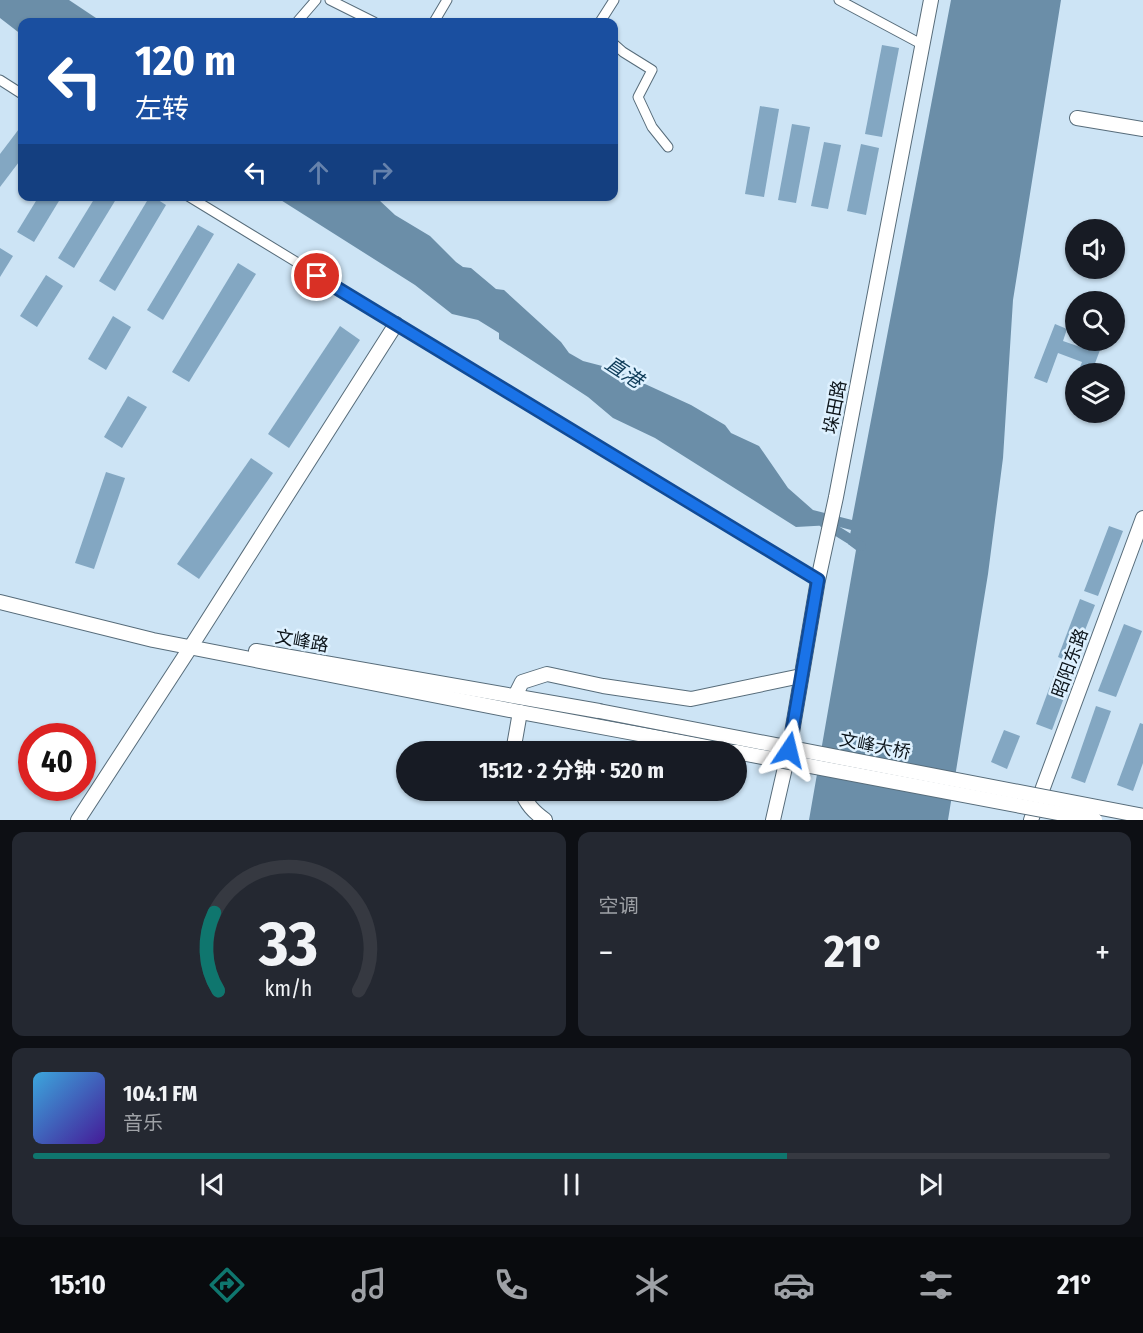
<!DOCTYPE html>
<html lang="zh">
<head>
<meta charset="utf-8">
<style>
  :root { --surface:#171b24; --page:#242831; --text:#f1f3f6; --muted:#9ea1a6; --line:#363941; --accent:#0f766e }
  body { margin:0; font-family:"Fira Sans Condensed","Noto Sans SC",sans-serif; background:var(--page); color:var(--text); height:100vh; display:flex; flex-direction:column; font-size:22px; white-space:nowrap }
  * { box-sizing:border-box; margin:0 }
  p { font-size:20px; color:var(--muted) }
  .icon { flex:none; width:33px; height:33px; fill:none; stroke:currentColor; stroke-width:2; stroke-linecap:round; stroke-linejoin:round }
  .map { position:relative; height:820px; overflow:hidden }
  .details { display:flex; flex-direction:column; gap:12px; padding:12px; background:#0d0f14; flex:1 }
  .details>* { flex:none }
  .banner { position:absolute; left:18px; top:18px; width:600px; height:183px; border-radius:12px; box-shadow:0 2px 4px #0004; background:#1a4fa0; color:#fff; overflow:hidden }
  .fabs { position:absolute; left:1065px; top:219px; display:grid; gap:12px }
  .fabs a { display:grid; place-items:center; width:60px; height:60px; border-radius:50%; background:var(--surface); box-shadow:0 2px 4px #0004; font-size:30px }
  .speed { position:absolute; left:18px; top:723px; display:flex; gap:12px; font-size:30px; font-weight:700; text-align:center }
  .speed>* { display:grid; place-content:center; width:78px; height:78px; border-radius:50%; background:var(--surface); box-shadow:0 2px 4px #0004; line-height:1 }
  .speed .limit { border:9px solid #d22; background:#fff; color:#111 }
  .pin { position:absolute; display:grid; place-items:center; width:51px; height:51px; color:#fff; margin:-26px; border:3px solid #fff; border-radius:50%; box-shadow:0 2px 6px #0007 }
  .me { position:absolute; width:66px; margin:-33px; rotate:10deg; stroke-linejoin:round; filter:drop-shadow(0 0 4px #0008) }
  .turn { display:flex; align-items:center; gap:21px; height:126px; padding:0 18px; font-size:27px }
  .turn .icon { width:78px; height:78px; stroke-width:2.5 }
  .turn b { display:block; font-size:42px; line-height:51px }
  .lanes { display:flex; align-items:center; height:57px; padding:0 18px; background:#0003; justify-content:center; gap:30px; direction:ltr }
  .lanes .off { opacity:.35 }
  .big { font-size:45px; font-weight:700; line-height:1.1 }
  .details .tile { flex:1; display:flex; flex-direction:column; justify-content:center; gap:9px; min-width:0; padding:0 21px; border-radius:12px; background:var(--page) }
  .details .dial { align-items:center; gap:0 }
  .dial svg { height:156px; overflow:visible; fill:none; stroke:var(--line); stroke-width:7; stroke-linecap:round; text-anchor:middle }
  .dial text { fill:var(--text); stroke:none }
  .song { display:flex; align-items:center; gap:18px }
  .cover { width:72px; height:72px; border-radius:9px; background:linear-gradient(135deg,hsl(200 70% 55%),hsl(260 70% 35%)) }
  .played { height:6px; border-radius:3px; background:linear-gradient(90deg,var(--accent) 70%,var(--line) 70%) }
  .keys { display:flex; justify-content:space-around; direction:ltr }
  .heat { display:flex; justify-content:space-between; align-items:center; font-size:33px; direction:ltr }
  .details .tiles { flex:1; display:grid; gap:12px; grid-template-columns:1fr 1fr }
  .tile:last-child { grid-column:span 2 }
  .trip { position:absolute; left:396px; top:741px; width:351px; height:60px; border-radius:30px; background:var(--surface); box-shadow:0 2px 4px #0004; font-weight:700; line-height:60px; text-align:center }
  .tabs { display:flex; height:96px; justify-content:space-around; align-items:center; background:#090b0e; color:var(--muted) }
  .tabs .icon { width:42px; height:42px }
  .tabs .selected { color:var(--accent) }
  .tabs b { font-size:27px; color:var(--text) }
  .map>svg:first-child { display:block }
  .water { fill:#6b8ea8 }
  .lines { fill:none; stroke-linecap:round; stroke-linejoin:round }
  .canal { stroke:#6b8ea8; stroke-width:10 }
  .building { fill:#83a7c2 }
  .street-casing { stroke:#576c7a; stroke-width:11 }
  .secondary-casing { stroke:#576c7a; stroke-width:16 }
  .street { stroke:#fff; stroke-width:9 }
  .secondary { stroke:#fff; stroke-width:14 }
  .secondary-bridge-casing { stroke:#576c7a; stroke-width:16; stroke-linecap:butt }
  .secondary-bridge { stroke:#fff; stroke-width:14 }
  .route-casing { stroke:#114b97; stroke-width:15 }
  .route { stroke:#1a73e8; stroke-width:10 }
  .labels { text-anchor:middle; stroke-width:5; stroke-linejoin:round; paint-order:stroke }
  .street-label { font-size:18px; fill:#0c141a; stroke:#def1ff }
  .water-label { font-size:20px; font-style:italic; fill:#103d5a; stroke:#def1ff }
</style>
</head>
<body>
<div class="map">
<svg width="1143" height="820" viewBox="0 0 1143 820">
  <rect width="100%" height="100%" fill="#cde4f5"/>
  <g class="water">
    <polygon points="0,0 69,0 102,22 22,22 22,35 0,18"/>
    <polygon points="951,0 1061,0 1013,300 1003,458 988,574 948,820 809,820 856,550 848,544 851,530 832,525 796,527 655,438 613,418 588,397 499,339 499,333 478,320 452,314 415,285 276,197 374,196 378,199 395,215 430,236 456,262 463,267 471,268 496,289 504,290 561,342 569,353 583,361 610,368 691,405 725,425 731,433 759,446 788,488 813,510 852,520"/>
  </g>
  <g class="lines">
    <polyline class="canal" points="824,523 861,546"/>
  </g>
  <g class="building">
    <polygon points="882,45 899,48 882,137 865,134"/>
    <polygon points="760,106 779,109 764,197 745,194"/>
    <polygon points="792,124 810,127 796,203 778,200"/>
    <polygon points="22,125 22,158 0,187 0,154"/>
    <polygon points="824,142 841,145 828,209 811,206"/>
    <polygon points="861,144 879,148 866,215 847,211"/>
    <polygon points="39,196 62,196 34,242 17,232"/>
    <polygon points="96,196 118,196 74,268 58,258"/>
    <polygon points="150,196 152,196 166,205 115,291 99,281"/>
    <polygon points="198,225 214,234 163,320 147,310"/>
    <polygon points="0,248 13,256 0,277"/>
    <polygon points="238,263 256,274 189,382 172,372"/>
    <polygon points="46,275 63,286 37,327 20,316"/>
    <polygon points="113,316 131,327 106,370 88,359"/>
    <polygon points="1055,324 1067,329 1063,341 1086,349 1089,340 1103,342 1091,374 1077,374 1082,362 1058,353 1047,383 1034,378"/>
    <polygon points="340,326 360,340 289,448 268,434"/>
    <polygon points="128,396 147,407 122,448 104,437"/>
    <polygon points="251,458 273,473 199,579 177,564"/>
    <polygon points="106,472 125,478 94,569 75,563"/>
    <polygon points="1109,526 1123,531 1098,596 1084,591"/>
    <polygon points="1080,599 1095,605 1072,663 1058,657"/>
    <polygon points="1124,624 1142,631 1116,697 1098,691"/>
    <polygon points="1056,670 1072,676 1052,730 1036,724"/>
    <polygon points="1096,706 1111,711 1085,783 1071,778"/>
    <polygon points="1140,723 1143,724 1143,763 1133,791 1117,785"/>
    <polygon points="1004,730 1020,736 1007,769 991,762"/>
  </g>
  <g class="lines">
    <defs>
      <g id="street">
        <polyline points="330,0 374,22"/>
        <polyline points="839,0 923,45"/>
        <polyline points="297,22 316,0"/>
        <polyline points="434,22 447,0"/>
        <polyline points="600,22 614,0"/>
        <polyline points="614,44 623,52 652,70 638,97 652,127 668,147"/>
        <polyline points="0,80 22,94"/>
        <polyline points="188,196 818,580"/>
      </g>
      <g id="secondary">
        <polyline points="1077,118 1143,129"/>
        <polyline points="0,602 153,640 520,712 736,752"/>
        <polyline points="256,651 599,711"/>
        <polyline points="515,696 522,682 547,674 603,686 691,699 801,676"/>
        <polyline points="514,752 514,746 520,712"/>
        <path d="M521 790C526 804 534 812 545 820"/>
        <polyline points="78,820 190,648 396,324"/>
        <polyline points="773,820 789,750 818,580 836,497 931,0"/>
        <polyline points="1031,820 1143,518"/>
      </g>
    </defs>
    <use href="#street" class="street-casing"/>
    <use href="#secondary" class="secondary-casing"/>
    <use href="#street" class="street"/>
    <use href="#secondary" class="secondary"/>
    <defs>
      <g id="secondary-bridge">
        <polyline points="599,711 1143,816"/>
        <polyline points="736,752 1095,820"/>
      </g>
    </defs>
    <use href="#secondary-bridge" class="secondary-bridge-casing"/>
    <use href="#secondary-bridge" class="secondary-bridge"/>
  </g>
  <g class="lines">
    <defs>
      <polyline id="route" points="317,276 818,580 789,750"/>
    </defs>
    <use href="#route" class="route-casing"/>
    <use href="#route" class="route"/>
  </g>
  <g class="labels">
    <g class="street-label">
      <text transform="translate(835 407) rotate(-79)" y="6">垛田路</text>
      <text transform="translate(302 641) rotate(10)" y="6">文峰路</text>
      <text transform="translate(1070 663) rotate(-70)" y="6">昭阳东路</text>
      <text transform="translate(875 746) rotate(11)" y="6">文峰大桥</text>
    </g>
    <g class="water-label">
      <text transform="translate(624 372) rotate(33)" y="7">直港</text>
    </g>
  </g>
</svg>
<div class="fabs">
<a><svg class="icon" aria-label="sound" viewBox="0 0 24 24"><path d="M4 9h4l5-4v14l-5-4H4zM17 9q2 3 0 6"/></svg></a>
<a><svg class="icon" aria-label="search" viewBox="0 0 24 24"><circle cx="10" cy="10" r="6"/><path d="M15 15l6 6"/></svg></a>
<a><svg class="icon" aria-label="layers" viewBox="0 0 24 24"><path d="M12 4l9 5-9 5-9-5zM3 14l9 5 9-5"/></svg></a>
</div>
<div class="speed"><div class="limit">40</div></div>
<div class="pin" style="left:317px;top:276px;background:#d93025"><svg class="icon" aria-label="arrive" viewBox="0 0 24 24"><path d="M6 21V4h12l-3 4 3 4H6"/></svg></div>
<svg class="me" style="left:789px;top:750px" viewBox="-20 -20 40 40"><path d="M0-17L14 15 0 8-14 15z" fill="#1a73e8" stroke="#fff" stroke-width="4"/></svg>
<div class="trip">15:12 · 2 分钟 · 520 m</div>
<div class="banner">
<div class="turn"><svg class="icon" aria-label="left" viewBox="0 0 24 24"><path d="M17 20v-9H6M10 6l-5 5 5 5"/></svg><div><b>120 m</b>左转</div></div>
<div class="lanes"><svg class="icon" aria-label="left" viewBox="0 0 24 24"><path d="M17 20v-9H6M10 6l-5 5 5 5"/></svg><svg class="icon off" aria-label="ahead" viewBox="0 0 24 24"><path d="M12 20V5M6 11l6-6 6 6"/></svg><svg class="icon off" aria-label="right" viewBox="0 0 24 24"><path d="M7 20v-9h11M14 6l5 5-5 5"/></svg></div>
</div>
</div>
<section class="details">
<div class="tiles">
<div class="tile dial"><svg viewBox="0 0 100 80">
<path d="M14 69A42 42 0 1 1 86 69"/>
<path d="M14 69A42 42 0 0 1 12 29" stroke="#0f766e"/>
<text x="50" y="56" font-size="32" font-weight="700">33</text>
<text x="50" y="72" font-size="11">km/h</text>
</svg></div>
<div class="tile"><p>空调</p>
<div class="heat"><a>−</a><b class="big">21°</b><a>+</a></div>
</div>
<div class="tile">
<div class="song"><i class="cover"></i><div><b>104.1 FM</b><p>音乐</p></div></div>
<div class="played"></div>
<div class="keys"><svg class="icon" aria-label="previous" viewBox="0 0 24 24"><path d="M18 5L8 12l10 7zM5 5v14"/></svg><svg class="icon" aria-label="pause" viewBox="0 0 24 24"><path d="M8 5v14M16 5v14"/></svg><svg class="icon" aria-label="next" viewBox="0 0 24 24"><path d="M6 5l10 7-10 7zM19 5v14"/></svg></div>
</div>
</div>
</section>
<nav class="tabs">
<b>15:10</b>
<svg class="icon selected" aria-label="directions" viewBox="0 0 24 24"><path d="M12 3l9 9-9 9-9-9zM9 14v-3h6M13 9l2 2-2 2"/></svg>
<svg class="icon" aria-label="music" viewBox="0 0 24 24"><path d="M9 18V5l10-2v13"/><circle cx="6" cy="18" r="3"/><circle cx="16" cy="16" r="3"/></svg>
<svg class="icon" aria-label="phone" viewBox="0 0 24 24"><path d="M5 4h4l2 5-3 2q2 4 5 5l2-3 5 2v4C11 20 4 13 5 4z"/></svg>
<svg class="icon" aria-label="climate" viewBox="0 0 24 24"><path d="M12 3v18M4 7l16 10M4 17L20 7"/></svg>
<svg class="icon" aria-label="car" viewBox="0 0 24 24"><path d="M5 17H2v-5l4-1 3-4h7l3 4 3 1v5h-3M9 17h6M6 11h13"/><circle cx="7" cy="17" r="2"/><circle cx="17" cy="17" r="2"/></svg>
<svg class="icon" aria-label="filters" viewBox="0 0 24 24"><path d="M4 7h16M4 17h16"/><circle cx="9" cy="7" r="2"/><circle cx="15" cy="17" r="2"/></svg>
<b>21°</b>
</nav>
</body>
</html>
